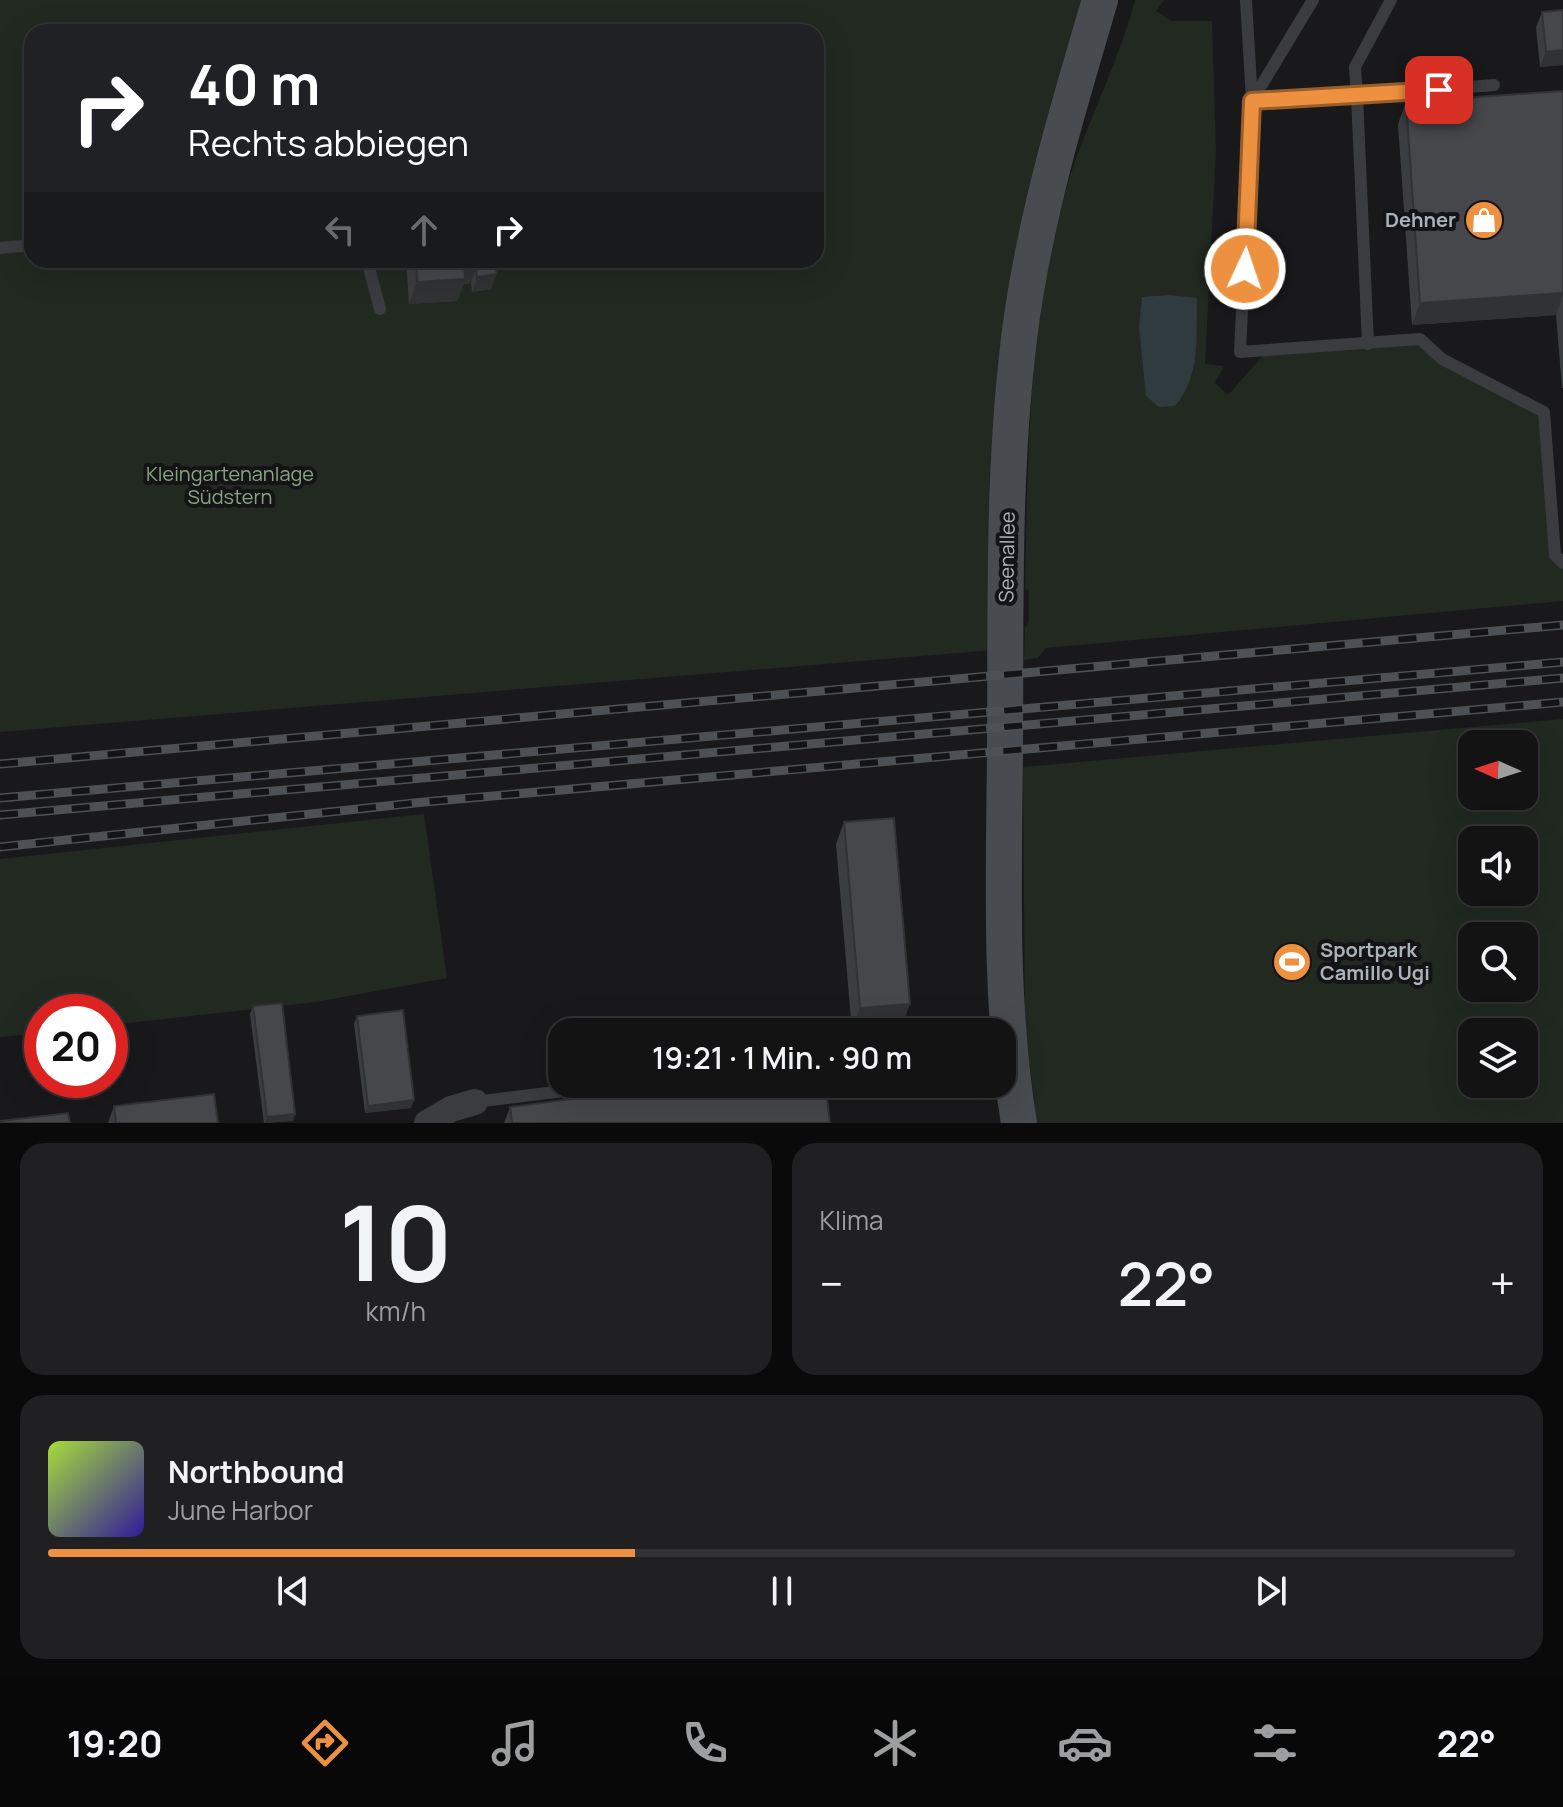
<!DOCTYPE html>
<html lang="de">
<head>
<meta charset="utf-8">
<style>
  :root { --surface:#131314; --page:#202022; --text:#f1f3f6; --muted:#9d9ea0; --line:#323234; --accent:#ed903f }
  body { margin:0; font-family:Manrope,sans-serif; background:var(--page); color:var(--text); height:100vh; display:flex; flex-direction:column; font-size:30px; white-space:nowrap }
  * { box-sizing:border-box; margin:0 }
  p { font-size:26px; color:var(--muted) }
  .icon { flex:none; width:44px; height:44px; fill:none; stroke:currentColor; stroke-width:2; stroke-linecap:round; stroke-linejoin:round }
  .map { position:relative; height:1123px; overflow:hidden }
  .panel { display:flex; flex-direction:column; gap:20px; padding:20px; background:#0a0a0b; flex:1 }
  .panel>* { flex:none }
  .hud { position:absolute; left:24px; top:24px; width:800px; height:244px; border-radius:24px; box-shadow:0 8px 32px #0002,0 0 0 2px var(--line); background:#202124; color:#fff; overflow:hidden }
  .needle { width:52px; rotate:273deg }
  .fabs { position:absolute; left:1458px; top:730px; display:grid; gap:16px }
  .fabs a { display:grid; place-items:center; width:80px; height:80px; border-radius:16px; background:var(--surface); box-shadow:0 8px 32px #0002,0 0 0 2px var(--line); font-size:40px }
  .speed { position:absolute; left:24px; top:994px; display:flex; gap:16px; font-size:40px; font-weight:700; text-align:center }
  .speed>* { display:grid; place-content:center; width:104px; height:104px; border-radius:50%; background:var(--surface); box-shadow:0 8px 32px #0002,0 0 0 2px var(--line); line-height:1 }
  .speed .limit { border:12px solid #d22; background:#fff; color:#111 }
  .pin { position:absolute; display:grid; place-items:center; width:68px; height:68px; color:#fff; margin:-34px; border-radius:16px; box-shadow:0 4px 12px #0006 }
  .me { position:absolute; width:88px; margin:-44px; rotate:3deg; stroke-linejoin:round; filter:drop-shadow(0 0 6px #0008) }
  .turn { display:flex; align-items:center; gap:28px; height:168px; padding:0 32px; font-size:36px }
  .turn .icon { width:104px; height:104px; stroke-width:2.5 }
  .turn b { display:block; font-size:56px; line-height:68px }
  .lanes { display:flex; align-items:center; height:76px; padding:0 32px; background:#0003; justify-content:center; gap:40px; direction:ltr }
  .lanes .off { opacity:.35 }
  .big { font-size:60px; font-weight:600; line-height:1.1 }
  .panel .tile { flex:1; display:flex; flex-direction:column; justify-content:center; gap:12px; min-width:0; padding:0 28px; border-radius:24px; background:var(--page) }
  .panel .dial { align-items:center; gap:0 }
  .dial b { font-size:104px; line-height:1 }
  .song { display:flex; align-items:center; gap:24px }
  .cover { width:96px; height:96px; border-radius:12px; background:linear-gradient(135deg,hsl(80 70% 55%),hsl(250 70% 35%)) }
  .played { height:8px; border-radius:4px; background:linear-gradient(90deg,var(--accent) 40%,var(--line) 40%) }
  .keys { display:flex; justify-content:space-around; direction:ltr }
  .heat { display:flex; justify-content:space-between; align-items:center; font-size:44px; direction:ltr }
  .panel .tiles { flex:1; display:grid; gap:20px; grid-template-columns:1fr 1fr }
  .tile:last-child { grid-column:span 2 }
  .trip { position:absolute; left:548px; top:1018px; width:468px; height:80px; border-radius:24px; background:var(--surface); box-shadow:0 8px 32px #0002,0 0 0 2px var(--line); font-weight:600; line-height:80px; text-align:center }
  .tabs { display:flex; height:128px; justify-content:space-around; align-items:center; background:#080808; color:var(--muted) }
  .tabs .icon { width:56px; height:56px }
  .tabs .on { color:var(--accent) }
  .tabs b { font-size:36px; color:var(--text) }
  .map>svg:first-child { display:block }
  .green { fill:#212921; fill-rule:evenodd }
  .water { fill:#2f3b3f }
  .lines { fill:none; stroke-linecap:round; stroke-linejoin:round }
  .lane { stroke:#3a3c40; stroke-width:12 }
  .street { stroke:#3a3c40; stroke-width:26 }
  .secondary { stroke:#484b50; stroke-width:36 }
  .rail-casing { stroke:#4d5055; stroke-width:9 }
  .rail { stroke:#141416; stroke-width:6; stroke-dasharray:18; stroke-linecap:butt }
  .wall { fill:#3b3d40 }
  .shaded-wall { fill:#303234 }
  .building { fill:#45474b; stroke:#303234; stroke-width:2 }
  .route-casing { stroke:#9a5e29; stroke-width:20 }
  .route { stroke:#ed903f; stroke-width:14 }
  .labels { text-anchor:middle; stroke-width:8; stroke-linejoin:round; paint-order:stroke }
  .poi-label { font-size:20px; font-weight:bold; fill:#abb3ba; stroke:#141416; text-anchor:end }
  .park-label { font-size:20px; fill:#88a483; stroke:#141416 }
  .street-label { font-size:20px; fill:#abb3ba; stroke:#141416 }
</style>
</head>
<body>
<div class="map">
<svg width="1563" height="1123" viewBox="0 0 1563 1123">
  <rect width="100%" height="100%" fill="#19191b"/>
  <g class="green">
    <path d="M0 0H1100L1055 145 1006 649 0 732ZM32 32H816V260H32Z"/>
    <path d="M1135 0H1164L1156 11 1171 21H1212L1216 151 1205 364 1224 366 1215 383 1228 395 1268 350 1420 339 1544 412 1555 554 1563 563V601L1046 648 1038 658 1024 660 1025 627 1029 622V591L1025 588C1028 461 1028 330 1061 206 1080 135 1116 71 1135 0Z"/>
    <path d="M1563 719V1123H1037L1025 1027 1023 767ZM1472 744H1524V796H1472ZM1472 840H1524V892H1472ZM1472 936H1524V988H1472ZM1472 1032H1524V1084H1472Z"/>
    <polygon points="424,814 447,978 316,1002 110,1025 110,1012 42,1012 42,1033 0,1037 0,859"/>
  </g>
  <path class="water" d="M1170 295 1197 298C1196 336 1201 376 1175 406L1159 407 1146 396 1139 327 1142 297Z"/>
  <g class="lines">
    <g class="lane">
      <polyline points="1246,0 1252,101 1240,352 1420,339 1442,359 1544,412 1555,555 1563,563"/>
      <polyline points="1313,0 1252,101 1357,96 1355,67 1391,0"/>
      <polyline points="0,248 32,245"/>
      <polyline points="367,260 380,309"/>
      <polyline points="1368,344 1357,96 1494,85"/>
      <polyline points="475,1102 620,1084"/>
    </g>
    <polyline class="street" points="427,1123 451,1109 475,1102"/>
    <path class="secondary" d="M1019 1123C999 1000 1004 874 1005 750 1006 605 1002 459 1022 316 1038 207 1069 105 1100 0"/>
    <defs>
      <g id="rail">
        <polyline points="0,764 1563,625"/>
        <polyline points="0,798 1563,662"/>
        <polyline points="0,815 1563,678"/>
        <polyline points="0,847 424,802 1563,702"/>
      </g>
    </defs>
    <use href="#rail" class="rail-casing"/>
    <use href="#rail" class="rail"/>
  </g>
  <g class="wall">
    <polygon points="1563,10 1563,65 1540,67 1536,27 1542,12"/>
    <polygon points="1563,91 1563,388 1562,388 1556,315 1412,325 1398,124 1406,102"/>
    <polygon points="406,260 499,260 500,263 491,289 472,292 471,283 464,284 457,301 409,304"/>
    <polygon points="844,822 902,1026 852,1031 836,844"/>
    <polygon points="253,1006 293,1121 264,1123 250,1014"/>
    <polygon points="357,1016 411,1108 365,1113 354,1024"/>
    <polygon points="114,1106 218,1123 108,1123"/>
    <polygon points="510,1107 830,1123 504,1123"/>
  </g>
  <g class="shaded-wall">
    <polygon points="1563,50 1563,65 1540,67 1546,52"/>
    <polygon points="500,263 491,289 472,292 477,277 495,264"/>
    <polygon points="476,268 471,283 464,284 457,301 409,304 417,282 461,269"/>
    <polygon points="1563,293 1563,296 1556,315 1412,325 1420,303"/>
    <polygon points="910,1004 902,1026 852,1031 860,1008"/>
    <polygon points="414,1100 411,1108 365,1113 368,1106"/>
    <polygon points="295,1114 293,1121 265,1123 267,1117"/>
  </g>
  <g class="building">
    <polygon points="1563,10 1563,50 1546,52 1542,12"/>
    <polygon points="1563,91 1563,293 1420,303 1406,102"/>
    <polygon points="416,260 464,260 465,279 417,282"/>
    <polygon points="464,260 499,260 500,263 495,264 497,274 477,277 476,268 465,269"/>
    <polygon points="894,818 910,1004 860,1008 844,822"/>
    <polygon points="282,1003 295,1114 267,1117 253,1006"/>
    <polygon points="403,1010 414,1100 368,1106 357,1016"/>
    <polygon points="686,1084 825,1084 830,1123 512,1123 510,1107"/>
    <polygon points="214,1094 218,1123 116,1123 114,1106"/>
    <polygon points="68,1113 70,1123 0,1123 0,1121"/>
  </g>
  <g class="lines">
    <defs>
      <polyline id="route" points="1245,269 1252,101 1439,90"/>
    </defs>
    <use href="#route" class="route-casing"/>
    <use href="#route" class="route"/>
  </g>
  <defs>
    <symbol id="shop-disc" viewBox="-11 -11 22 22"><circle r="9.5" fill="#ed903f" stroke="#141416"/><path d="M-5-2.5h2.3a2.7 3.5 0 0 1 5.4 0H5L5.5 6h-11ZM-1.5-2.5h3a1.5 2.3 0 0 0-3 0Z" fill="#fff"/></symbol>
    <symbol id="stadium-disc" viewBox="-11 -11 22 22"><circle r="9.5" fill="#ed903f" stroke="#141416"/><path d="M0-5a6.5 5 0 1 0 0 10a6.5 5 0 1 0 0-10ZM-3.5-1.8h7v3.6h-7Z" fill="#fff"/></symbol>
  </defs>
  <g fill-rule="evenodd">
    <use href="#shop-disc" x="1462" y="198" width="44" height="44"/>
    <use href="#stadium-disc" x="1270" y="940" width="44" height="44"/>
  </g>
  <g class="labels">
    <g class="poi-label">
      <text x="1456" y="227">Dehner</text>
      <text x="1320" y="957" text-anchor="start">Sportpark<tspan x="1320" dy="23">Camillo Ugi</tspan></text>
    </g>
    <g class="park-label">
      <text x="230" y="481">Kleingartenanlage<tspan x="230" dy="23">Südstern</tspan></text>
    </g>
    <g class="street-label">
      <text transform="translate(1007 557) rotate(-89)" y="7">Seenallee</text>
    </g>
  </g>
</svg>
<div class="fabs">
<a><svg class="needle" viewBox="-14 -14 28 28"><path d="M0-13l5 13h-10z" fill="#e53935"/><path d="M0 13l5-13h-10z" fill="#9d9ea0"/></svg></a>
<a><svg class="icon" aria-label="sound" viewBox="0 0 24 24"><path d="M4 9h4l5-4v14l-5-4H4zM17 9q2 3 0 6"/></svg></a>
<a><svg class="icon" aria-label="search" viewBox="0 0 24 24"><circle cx="10" cy="10" r="6"/><path d="M15 15l6 6"/></svg></a>
<a><svg class="icon" aria-label="layers" viewBox="0 0 24 24"><path d="M12 4l9 5-9 5-9-5zM3 14l9 5 9-5"/></svg></a>
</div>
<div class="speed"><div class="limit">20</div></div>
<div class="pin" style="left:1439px;top:90px;background:#d93025"><svg class="icon" aria-label="arrive" viewBox="0 0 24 24"><path d="M6 21V4h12l-3 4 3 4H6"/></svg></div>
<svg class="me" style="left:1245px;top:269px" viewBox="-20 -20 40 40"><circle r="17" fill="#ed903f" stroke="#fff" stroke-width="3"/><path d="M0-11L8 9 0 5-8 9z" fill="#fff"/></svg>
<div class="trip">19:21 · 1 Min. · 90 m</div>
<div class="hud">
<div class="turn"><svg class="icon" aria-label="right" viewBox="0 0 24 24"><path d="M7 20v-9h11M14 6l5 5-5 5"/></svg><div><b>40 m</b>Rechts abbiegen</div></div>
<div class="lanes"><svg class="icon off" aria-label="left" viewBox="0 0 24 24"><path d="M17 20v-9H6M10 6l-5 5 5 5"/></svg><svg class="icon off" aria-label="ahead" viewBox="0 0 24 24"><path d="M12 20V5M6 11l6-6 6 6"/></svg><svg class="icon" aria-label="right" viewBox="0 0 24 24"><path d="M7 20v-9h11M14 6l5 5-5 5"/></svg></div>
</div>
</div>
<section class="panel">
<div class="tiles">
<div class="tile dial"><b>10</b><p>km/h</p></div>
<div class="tile"><p>Klima</p>
<div class="heat"><a>−</a><b class="big">22°</b><a>+</a></div>
</div>
<div class="tile">
<div class="song"><i class="cover"></i><div><b>Northbound</b><p>June Harbor</p></div></div>
<div class="played"></div>
<div class="keys"><svg class="icon" aria-label="previous" viewBox="0 0 24 24"><path d="M18 5L8 12l10 7zM5 5v14"/></svg><svg class="icon" aria-label="pause" viewBox="0 0 24 24"><path d="M8 5v14M16 5v14"/></svg><svg class="icon" aria-label="next" viewBox="0 0 24 24"><path d="M6 5l10 7-10 7zM19 5v14"/></svg></div>
</div>
</div>
</section>
<nav class="tabs">
<b>19:20</b>
<svg class="icon on" aria-label="directions" viewBox="0 0 24 24"><path d="M12 3l9 9-9 9-9-9zM9 14v-3h6M13 9l2 2-2 2"/></svg>
<svg class="icon" aria-label="music" viewBox="0 0 24 24"><path d="M9 18V5l10-2v13"/><circle cx="6" cy="18" r="3"/><circle cx="16" cy="16" r="3"/></svg>
<svg class="icon" aria-label="phone" viewBox="0 0 24 24"><path d="M5 4h4l2 5-3 2q2 4 5 5l2-3 5 2v4C11 20 4 13 5 4z"/></svg>
<svg class="icon" aria-label="climate" viewBox="0 0 24 24"><path d="M12 3v18M4 7l16 10M4 17L20 7"/></svg>
<svg class="icon" aria-label="car" viewBox="0 0 24 24"><path d="M5 17H2v-5l4-1 3-4h7l3 4 3 1v5h-3M9 17h6M6 11h13"/><circle cx="7" cy="17" r="2"/><circle cx="17" cy="17" r="2"/></svg>
<svg class="icon" aria-label="filters" viewBox="0 0 24 24"><path d="M4 7h16M4 17h16"/><circle cx="9" cy="7" r="2"/><circle cx="15" cy="17" r="2"/></svg>
<b>22°</b>
</nav>
</body>
</html>
